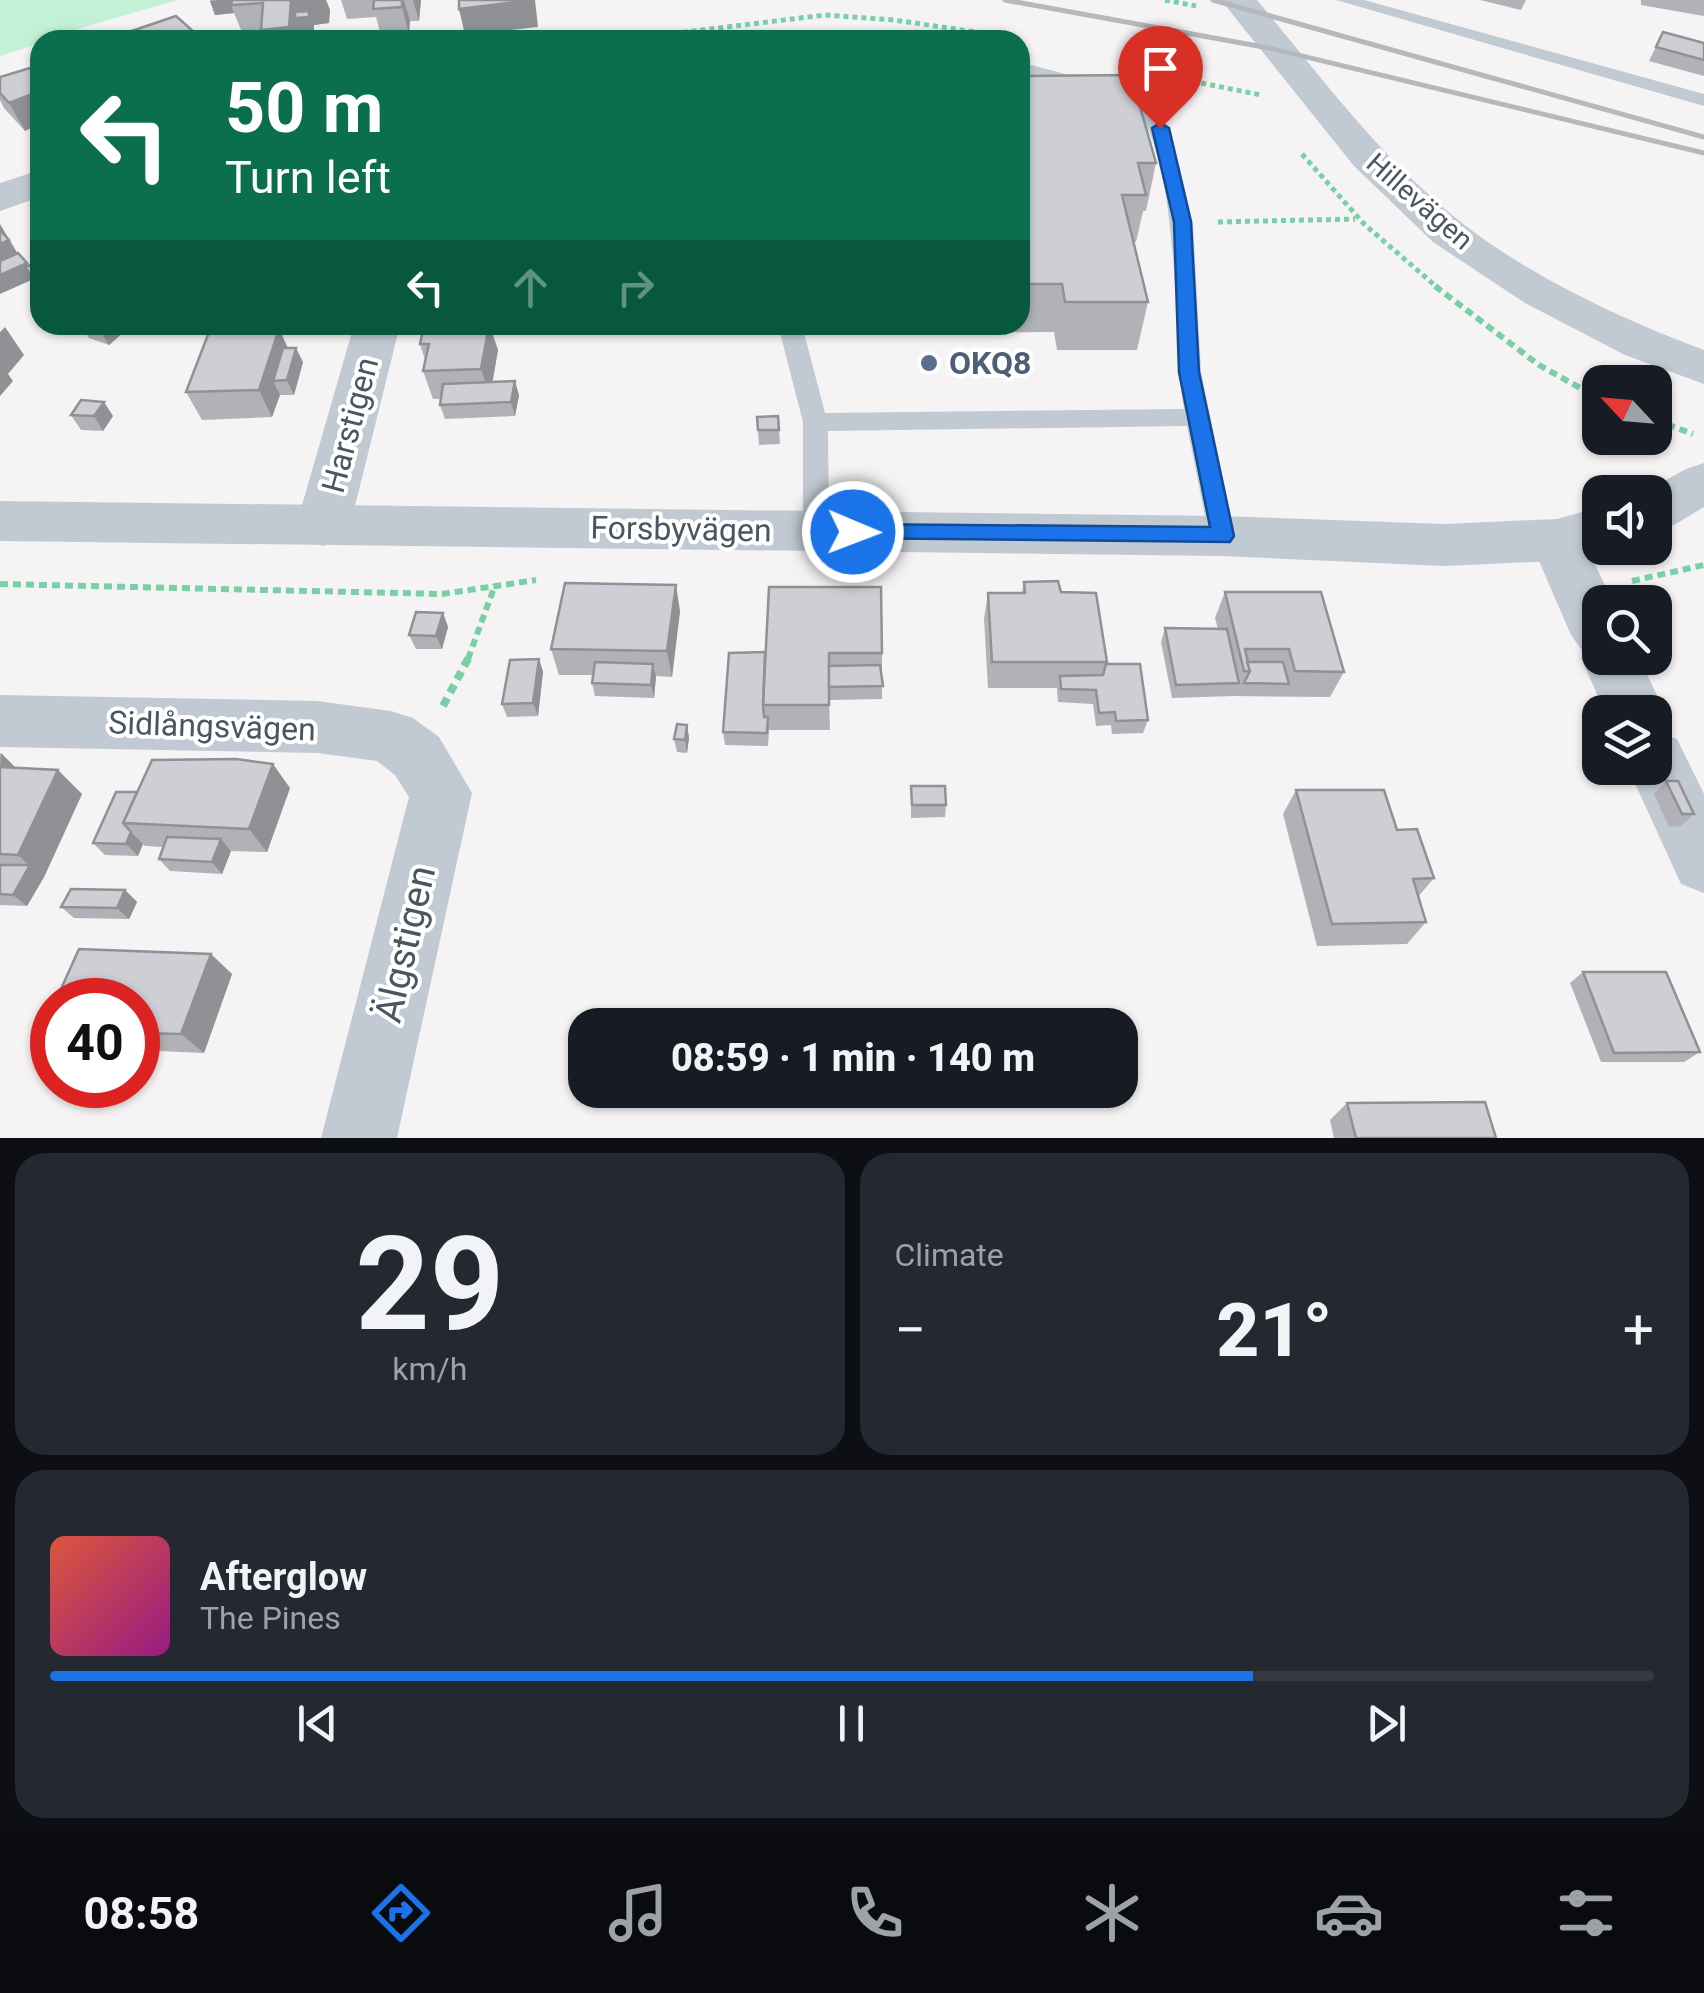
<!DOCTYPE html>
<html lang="en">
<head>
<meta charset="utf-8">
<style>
  :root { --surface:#171b24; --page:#242831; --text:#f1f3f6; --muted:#9ea1a6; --line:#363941; --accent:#1a73e8 }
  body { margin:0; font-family:Roboto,sans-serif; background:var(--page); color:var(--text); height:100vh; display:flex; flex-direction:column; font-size:38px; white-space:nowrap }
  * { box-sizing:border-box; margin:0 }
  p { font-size:32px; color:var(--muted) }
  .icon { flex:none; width:55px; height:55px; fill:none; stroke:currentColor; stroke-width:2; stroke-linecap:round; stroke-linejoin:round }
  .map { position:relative; height:1138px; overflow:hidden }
  .side { display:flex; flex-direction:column; gap:15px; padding:15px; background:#0d0f14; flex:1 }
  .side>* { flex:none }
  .guide { position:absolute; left:30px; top:30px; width:1000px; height:305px; border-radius:30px; box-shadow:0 2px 8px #0004; background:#0b6e4f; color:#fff; overflow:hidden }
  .needle { width:65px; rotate:296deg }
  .controls { position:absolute; left:1582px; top:365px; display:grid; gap:20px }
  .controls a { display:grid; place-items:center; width:90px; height:90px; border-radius:20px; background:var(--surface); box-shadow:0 2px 8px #0004; font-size:50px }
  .speed { position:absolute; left:30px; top:978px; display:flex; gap:20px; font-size:50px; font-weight:700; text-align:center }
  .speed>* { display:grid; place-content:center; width:130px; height:130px; border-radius:50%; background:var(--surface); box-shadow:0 2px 8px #0004; line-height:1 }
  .speed .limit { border:15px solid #d22; background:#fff; color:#111 }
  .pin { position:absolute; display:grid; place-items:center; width:85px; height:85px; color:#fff; margin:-102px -42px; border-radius:50% 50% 50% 0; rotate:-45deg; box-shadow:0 0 10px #0007 }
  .pin .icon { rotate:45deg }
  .me { position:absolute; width:110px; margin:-55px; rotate:91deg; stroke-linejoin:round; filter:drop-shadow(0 0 8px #0008) }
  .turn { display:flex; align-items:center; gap:35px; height:210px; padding:0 30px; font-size:45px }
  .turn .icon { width:130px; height:130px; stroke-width:2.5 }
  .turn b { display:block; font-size:70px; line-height:85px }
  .lanes { display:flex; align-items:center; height:95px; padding:0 30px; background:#0003; justify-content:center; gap:50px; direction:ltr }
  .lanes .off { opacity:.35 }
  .big { font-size:75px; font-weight:800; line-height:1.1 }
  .side .card { flex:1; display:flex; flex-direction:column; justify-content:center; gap:15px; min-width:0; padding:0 35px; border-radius:30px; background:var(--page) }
  .side .dial { align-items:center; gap:0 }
  .dial b { font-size:130px; line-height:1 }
  .song { display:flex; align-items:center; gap:30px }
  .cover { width:120px; height:120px; border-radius:15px; background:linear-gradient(135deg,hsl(10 70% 55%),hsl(310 70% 35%)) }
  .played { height:10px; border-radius:5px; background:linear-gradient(90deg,var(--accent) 75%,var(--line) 75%) }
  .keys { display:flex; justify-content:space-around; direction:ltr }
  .heat { display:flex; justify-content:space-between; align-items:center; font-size:55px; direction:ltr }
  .side .tiles { flex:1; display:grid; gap:15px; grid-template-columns:1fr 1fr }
  .card:last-child { grid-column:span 2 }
  .trip { position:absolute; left:568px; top:1008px; width:570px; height:100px; border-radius:30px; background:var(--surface); box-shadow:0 2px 8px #0004; font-weight:800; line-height:100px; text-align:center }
  .menu { display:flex; height:160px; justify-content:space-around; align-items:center; background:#090b0e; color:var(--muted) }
  .menu .icon { width:70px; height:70px }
  .menu .selected { color:var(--accent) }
  .menu b { font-size:45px; color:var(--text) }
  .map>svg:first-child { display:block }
  .green { fill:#c3f1d5 }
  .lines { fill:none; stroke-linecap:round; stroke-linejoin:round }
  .path-far2 { stroke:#7ad0a6; stroke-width:5; stroke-dasharray:5 4; stroke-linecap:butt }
  .path-far1 { stroke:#7ad0a6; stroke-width:6; stroke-dasharray:8 5; stroke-linecap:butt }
  .path { stroke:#7ad0a6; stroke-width:8; stroke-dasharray:9 6; stroke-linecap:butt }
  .service { fill:#c1cad2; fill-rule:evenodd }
  .minor { fill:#c1cad2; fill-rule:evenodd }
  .tertiary { fill:#c1cad2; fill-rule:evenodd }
  .rail { stroke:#b5b8bd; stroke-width:5 }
  .wall { fill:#b0b2b7 }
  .shaded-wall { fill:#909195 }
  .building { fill:#cdcfd5; stroke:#909195; stroke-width:2.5 }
  .route { fill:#1a73e8; stroke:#114b97; stroke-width:2.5 }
  .service-dot { fill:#5c6f8a; stroke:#fff; stroke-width:4 }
  .labels { text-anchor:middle; stroke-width:8; stroke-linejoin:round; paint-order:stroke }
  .far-street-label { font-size:28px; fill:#4a5661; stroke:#fff }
  .service-label { font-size:32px; font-weight:bold; fill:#4e5e75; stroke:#fff; text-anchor:start }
  .street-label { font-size:32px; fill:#4a5661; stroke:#fff }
  .near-street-label { font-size:38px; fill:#4a5661; stroke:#fff }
</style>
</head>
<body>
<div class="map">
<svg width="1704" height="1138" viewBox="0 0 1704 1138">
  <rect width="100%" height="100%" fill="#f5f3f3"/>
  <polygon class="green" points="0,0 177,0 40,40 40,43 0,56"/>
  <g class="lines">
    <g class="path-far2">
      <polyline points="1165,0 1196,6"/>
      <polyline points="620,40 825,15 894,20 1003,36"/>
      <polyline points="1166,76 1261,95"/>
      <polyline points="1302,154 1364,224 1438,288"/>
      <polyline points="1218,222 1355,219"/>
    </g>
    <g class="path-far1">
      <polyline points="1435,286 1539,365 1600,399"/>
      <polyline points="1655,420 1693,434"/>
      <polyline points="1632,581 1704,565"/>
      <polyline points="0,584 442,594 536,580"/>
      <polyline points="468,659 495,585"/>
    </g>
    <polyline class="path" points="443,706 469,657"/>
    <g class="service">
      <polygon points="1336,0 1364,0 1704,94 1704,106"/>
      <path d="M1020 62 1140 94 1170 128 1193 223 1201 372 1235 536 1232 543H1212L1209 536 1187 426 828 431 829 532 825 539H807L803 532V422L778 325H802L825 413 1184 409C1172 346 1183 129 1124 101 1093 87 1053 82 1020 74Z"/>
    </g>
    <g class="minor">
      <polygon points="40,170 40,197 0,211 0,183"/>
      <polygon points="354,325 400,325 350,526 342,540 323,546 304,540 296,526"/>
      <polygon points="1557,519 1576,525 1613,602 1600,602 1600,658 1639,658 1665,712 1656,730 1655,712 1605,712 1581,658 1584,653 1571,635 1530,540 1538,525"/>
      <polygon points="0,695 317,701 391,711 413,718 439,737 472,793 397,1138 321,1138 409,797 395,775 377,761 317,753 0,747"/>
      <polygon points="1655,731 1677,739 1704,794 1704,893 1681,884 1628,768 1655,768"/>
    </g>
    <g class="tertiary">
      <path d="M1221 0H1257C1321 77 1383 161 1462 223 1531 277 1623 320 1704 350V384L1625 355 1525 303 1433 242 1354 166Z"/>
      <polygon points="1704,463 1704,507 1674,525 1655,531 1655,492 1644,492 1686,469"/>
      <polygon points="0,501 1222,516 1444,524 1557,519 1600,507 1600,547 1557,561 1444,566 1222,556 0,541"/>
    </g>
    <g class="rail">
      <polyline points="1005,0 1269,48 1704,153"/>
      <polyline points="1213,0 1704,137"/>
    </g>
  </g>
  <g class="wall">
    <polygon points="210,0 326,0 330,10 329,23 314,25 314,31 300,32 300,40 264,40 261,31 242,32 234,13 215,15"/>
    <polygon points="341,0 421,0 419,21 410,21 409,34 381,36 376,17 347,19"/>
    <polygon points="1480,0 1526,0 1521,10"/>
    <polygon points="1641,0 1704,0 1704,16 1641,5"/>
    <polygon points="1663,32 1704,43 1704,76 1649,61"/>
    <polygon points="1020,76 1156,163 1146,211 1143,211 1136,242 1134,242 1148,302 1137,350 1057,350 1054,332 848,333 848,325 1020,325"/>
    <polygon points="0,77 25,131 4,108 0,100"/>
    <polygon points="81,325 121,325 125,331 109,345 89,338"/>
    <polygon points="225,325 272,325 273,329 279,329 288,348 303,362 294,395 280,395 272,417 202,420 186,392"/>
    <polygon points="424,325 529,325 528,327 491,329 498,350 492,382 519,395 515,416 445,419 440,405 441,399 433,399 423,371 425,360 420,344"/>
    <polygon points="71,415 113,416 103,431 81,430"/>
    <polygon points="778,416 780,444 759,445 757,417"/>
    <polygon points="1024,582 1061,592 1107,662 1106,664 1148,720 1143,733 1112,734 1111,725 1096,726 1093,704 1058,702 1057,688 988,688 984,619 988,593 1022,593"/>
    <polygon points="1225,592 1344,672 1330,697 1233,696 1172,698 1161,642 1165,628 1218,629 1215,618"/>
    <polygon points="680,611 672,677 656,676 654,698 595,696 592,683 593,675 559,675 551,649"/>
    <polygon points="443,613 448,627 442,649 416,649 409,635"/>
    <polygon points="765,652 882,653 882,699 829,700 830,730 769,730 768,746 725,745 723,732"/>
    <polygon points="539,659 543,672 538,716 507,717 502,704"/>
    <polygon points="687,725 689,738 687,753 677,752 674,739"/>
    <polygon points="0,753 16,768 82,794 44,877 27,906 0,905"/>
    <polygon points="1666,781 1694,814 1681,826 1669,827 1654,794"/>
    <polygon points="911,786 946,805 945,817 911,818"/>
    <polygon points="290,788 267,852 231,851 222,874 170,871 159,859 163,847 145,846 143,844 138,856 105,855 93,843 116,792"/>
    <polygon points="1296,790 1397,830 1434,878 1418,897 1426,922 1407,944 1317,946 1283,814"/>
    <polygon points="125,890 137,902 129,919 74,918 61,907"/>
    <polygon points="1583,972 1700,1052 1684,1062 1601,1062 1570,983"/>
    <polygon points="232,974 204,1053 138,1050 138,1000"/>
    <polygon points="1347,1103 1496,1138 1334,1138 1330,1120"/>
  </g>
  <g class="shaded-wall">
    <polygon points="219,0 242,0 231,5 234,13 215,15 210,1"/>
    <polygon points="291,0 326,0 330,10 329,23 314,25 314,31 300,32 300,40 264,40 261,30"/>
    <polygon points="402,0 404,0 410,21 409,34 402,7"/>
    <polygon points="413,0 421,0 419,21"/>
    <polygon points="535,0 538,27 465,35 459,9"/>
    <polygon points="194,32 198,40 174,40"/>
    <polygon points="40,91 40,124 25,131 9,103"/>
    <polygon points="0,224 24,264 27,263 36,278 0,294"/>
    <polygon points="106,325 121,325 125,331 109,345 100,330"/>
    <polygon points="489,325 498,350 490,397 481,369"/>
    <polygon points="5,327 24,355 8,374 13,381 0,396 0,332"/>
    <polygon points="279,329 292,357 273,381 280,395 272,417 259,390"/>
    <polygon points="296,348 303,362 294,395 287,380"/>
    <polygon points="515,381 519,395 515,416 511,402"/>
    <polygon points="104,402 113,416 103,431 94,416"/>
    <polygon points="676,585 680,611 672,677 667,651"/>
    <polygon points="443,613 448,627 442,649 436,636"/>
    <polygon points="539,659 543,672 538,716 533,703"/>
    <polygon points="653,664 656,677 654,698 651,685"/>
    <polygon points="687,725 689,738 687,753 685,740"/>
    <polygon points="1,753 26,778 0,773"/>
    <polygon points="273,764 290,788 267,852 249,829"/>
    <polygon points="58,770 82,794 44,877 27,906 13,895 30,866 18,855"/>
    <polygon points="131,832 143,844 138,856 126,844"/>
    <polygon points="221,839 231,851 222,874 212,862"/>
    <polygon points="125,890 137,902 129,919 117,908"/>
    <polygon points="211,954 232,974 204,1053 181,1034"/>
  </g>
  <g class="building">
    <polygon points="232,0 291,0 289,27 261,30 263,3 231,5"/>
    <polygon points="374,0 402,0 402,7 373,9"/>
    <polygon points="459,0 533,0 459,9"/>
    <polygon points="309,11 309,17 295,18 295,12"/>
    <polygon points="176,16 194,32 174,40 108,39"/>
    <polygon points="1663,32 1704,43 1704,60 1656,47"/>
    <polygon points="40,65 40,91 9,103 0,93 0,77"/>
    <polygon points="1131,75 1156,163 1138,163 1146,195 1122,195 1148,302 1065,302 1062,284 1020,284 1020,76"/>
    <polygon points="40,195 40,205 33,198"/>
    <polygon points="0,230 9,240 0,244"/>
    <polygon points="18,253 27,263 0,275 0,261"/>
    <polygon points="40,262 40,287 39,288 25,267"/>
    <polygon points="85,325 106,325 100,330"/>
    <polygon points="225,325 266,325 265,329 223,331"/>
    <polygon points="424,325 489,325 481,369 423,371 429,344 420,344"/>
    <polygon points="279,329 259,390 186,392 209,332"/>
    <polygon points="283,348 296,348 287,380 273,381"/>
    <polygon points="515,381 511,402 440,405 443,384"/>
    <polygon points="81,400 104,402 94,416 71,415"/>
    <polygon points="778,416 779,430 758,430 757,417"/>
    <polygon points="1058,581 1061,592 1096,593 1107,662 992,662 988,593 1025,593 1024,582"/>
    <polygon points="565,583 676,585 667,651 551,649"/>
    <polygon points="769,587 881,587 882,653 829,653 829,705 763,705"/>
    <polygon points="1225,592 1321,592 1344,672 1295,671 1289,649 1245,649 1250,671 1244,671"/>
    <polygon points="416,612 443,613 436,636 409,635"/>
    <polygon points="1165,628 1227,629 1239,683 1176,685"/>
    <polygon points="765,652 763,705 764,717 768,717 767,733 723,732 729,653"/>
    <polygon points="539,659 533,703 502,704 510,660"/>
    <polygon points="595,662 653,664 651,685 592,683"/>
    <polygon points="1247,662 1283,662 1289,684 1244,683 1250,671"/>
    <polygon points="1106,664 1140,664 1148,720 1116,721 1115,712 1099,713 1096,690 1061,689 1060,676 1103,675"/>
    <polygon points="880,665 883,686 829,687 829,666"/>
    <polygon points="677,724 687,725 685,740 674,739"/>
    <polygon points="236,759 273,764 249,829 123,823 152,760"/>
    <polygon points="0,767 58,770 18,855 0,854"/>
    <polygon points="1666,781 1678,781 1694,814 1682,814"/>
    <polygon points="911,786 945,786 946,805 912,805"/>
    <polygon points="1296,790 1384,790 1397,830 1417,829 1434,878 1413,879 1426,922 1332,924"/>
    <polygon points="116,792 137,792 123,823 131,832 126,844 93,843"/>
    <polygon points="167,837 221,839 212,862 159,859"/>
    <polygon points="0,865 30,865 13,895 0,894"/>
    <polygon points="71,889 125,890 117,908 61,907"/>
    <polygon points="79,949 211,954 181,1034 138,1033 138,1000 56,1000"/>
    <polygon points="1583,972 1666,972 1700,1052 1614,1053"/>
    <polygon points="52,1009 52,1030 43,1030"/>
    <polygon points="1485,1102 1496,1138 1356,1138 1347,1103"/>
  </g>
  <polygon class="route" points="1160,123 1169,128 1191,222 1199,372 1234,536 1230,542 845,538 842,532 853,524 1210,527 1179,372 1174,222 1152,128"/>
  <circle class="service-dot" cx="929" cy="363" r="10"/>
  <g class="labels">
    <g class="far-street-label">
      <text transform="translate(1420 201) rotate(41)" y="10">Hillevägen</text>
    </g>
    <g class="service-label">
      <text x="949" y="374">OKQ8</text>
    </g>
    <g class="street-label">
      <text transform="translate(350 425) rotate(-75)" y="11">Harstigen</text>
      <text transform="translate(681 529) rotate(1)" y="11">Forsbyvägen</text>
      <text transform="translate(212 726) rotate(2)" y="11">Sidlångsvägen</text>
    </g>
    <g class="near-street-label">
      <text transform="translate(405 944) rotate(-77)" y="13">Älgstigen</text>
    </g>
  </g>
</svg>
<div class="controls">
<a><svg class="needle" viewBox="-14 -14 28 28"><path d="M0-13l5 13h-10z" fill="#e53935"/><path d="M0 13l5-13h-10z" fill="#9ea1a6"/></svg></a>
<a><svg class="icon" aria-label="sound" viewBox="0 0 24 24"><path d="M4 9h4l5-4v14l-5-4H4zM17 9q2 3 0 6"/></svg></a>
<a><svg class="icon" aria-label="search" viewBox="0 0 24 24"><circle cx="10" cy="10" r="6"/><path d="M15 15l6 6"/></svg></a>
<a><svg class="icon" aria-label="layers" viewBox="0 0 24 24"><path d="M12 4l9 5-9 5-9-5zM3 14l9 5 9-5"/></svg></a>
</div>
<div class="speed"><div class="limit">40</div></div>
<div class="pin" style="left:1160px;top:128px;background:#d93025"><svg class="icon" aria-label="arrive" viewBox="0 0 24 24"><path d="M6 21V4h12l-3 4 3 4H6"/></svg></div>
<svg class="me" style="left:853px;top:532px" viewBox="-20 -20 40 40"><circle r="17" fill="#1a73e8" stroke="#fff" stroke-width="3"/><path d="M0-11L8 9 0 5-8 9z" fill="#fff"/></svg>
<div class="trip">08:59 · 1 min · 140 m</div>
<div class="guide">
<div class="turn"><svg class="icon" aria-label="left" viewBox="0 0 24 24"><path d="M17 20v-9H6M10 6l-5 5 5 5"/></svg><div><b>50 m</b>Turn left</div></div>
<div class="lanes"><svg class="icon" aria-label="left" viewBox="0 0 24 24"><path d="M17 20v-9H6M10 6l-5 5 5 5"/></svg><svg class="icon off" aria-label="ahead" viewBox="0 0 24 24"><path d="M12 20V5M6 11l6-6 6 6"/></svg><svg class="icon off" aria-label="right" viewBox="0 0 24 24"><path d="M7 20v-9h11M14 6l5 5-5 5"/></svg></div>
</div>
</div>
<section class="side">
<div class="tiles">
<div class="card dial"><b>29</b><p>km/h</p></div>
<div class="card"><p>Climate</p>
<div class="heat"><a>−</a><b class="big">21°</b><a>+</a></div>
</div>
<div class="card">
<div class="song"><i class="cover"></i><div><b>Afterglow</b><p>The Pines</p></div></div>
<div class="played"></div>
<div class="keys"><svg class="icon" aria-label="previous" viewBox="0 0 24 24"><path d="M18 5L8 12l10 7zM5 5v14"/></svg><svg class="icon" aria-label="pause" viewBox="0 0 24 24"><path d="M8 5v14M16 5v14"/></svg><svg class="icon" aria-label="next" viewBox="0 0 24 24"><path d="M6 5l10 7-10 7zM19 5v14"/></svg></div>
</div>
</div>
</section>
<nav class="menu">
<b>08:58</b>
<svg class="icon selected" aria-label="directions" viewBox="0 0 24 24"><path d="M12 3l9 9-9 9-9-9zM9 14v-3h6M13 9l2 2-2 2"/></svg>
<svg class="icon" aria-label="music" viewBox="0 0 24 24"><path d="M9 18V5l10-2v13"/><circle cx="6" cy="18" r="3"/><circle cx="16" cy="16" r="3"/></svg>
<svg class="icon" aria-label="phone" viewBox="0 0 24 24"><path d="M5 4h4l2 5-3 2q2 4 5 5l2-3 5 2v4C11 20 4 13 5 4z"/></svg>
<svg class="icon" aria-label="climate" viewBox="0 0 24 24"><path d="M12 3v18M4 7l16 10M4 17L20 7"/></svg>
<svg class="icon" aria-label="car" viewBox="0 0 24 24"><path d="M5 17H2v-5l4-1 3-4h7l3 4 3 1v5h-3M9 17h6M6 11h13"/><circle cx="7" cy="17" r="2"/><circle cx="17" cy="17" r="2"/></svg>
<svg class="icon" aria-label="filters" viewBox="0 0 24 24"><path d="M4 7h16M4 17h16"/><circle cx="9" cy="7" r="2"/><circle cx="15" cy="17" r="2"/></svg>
</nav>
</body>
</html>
